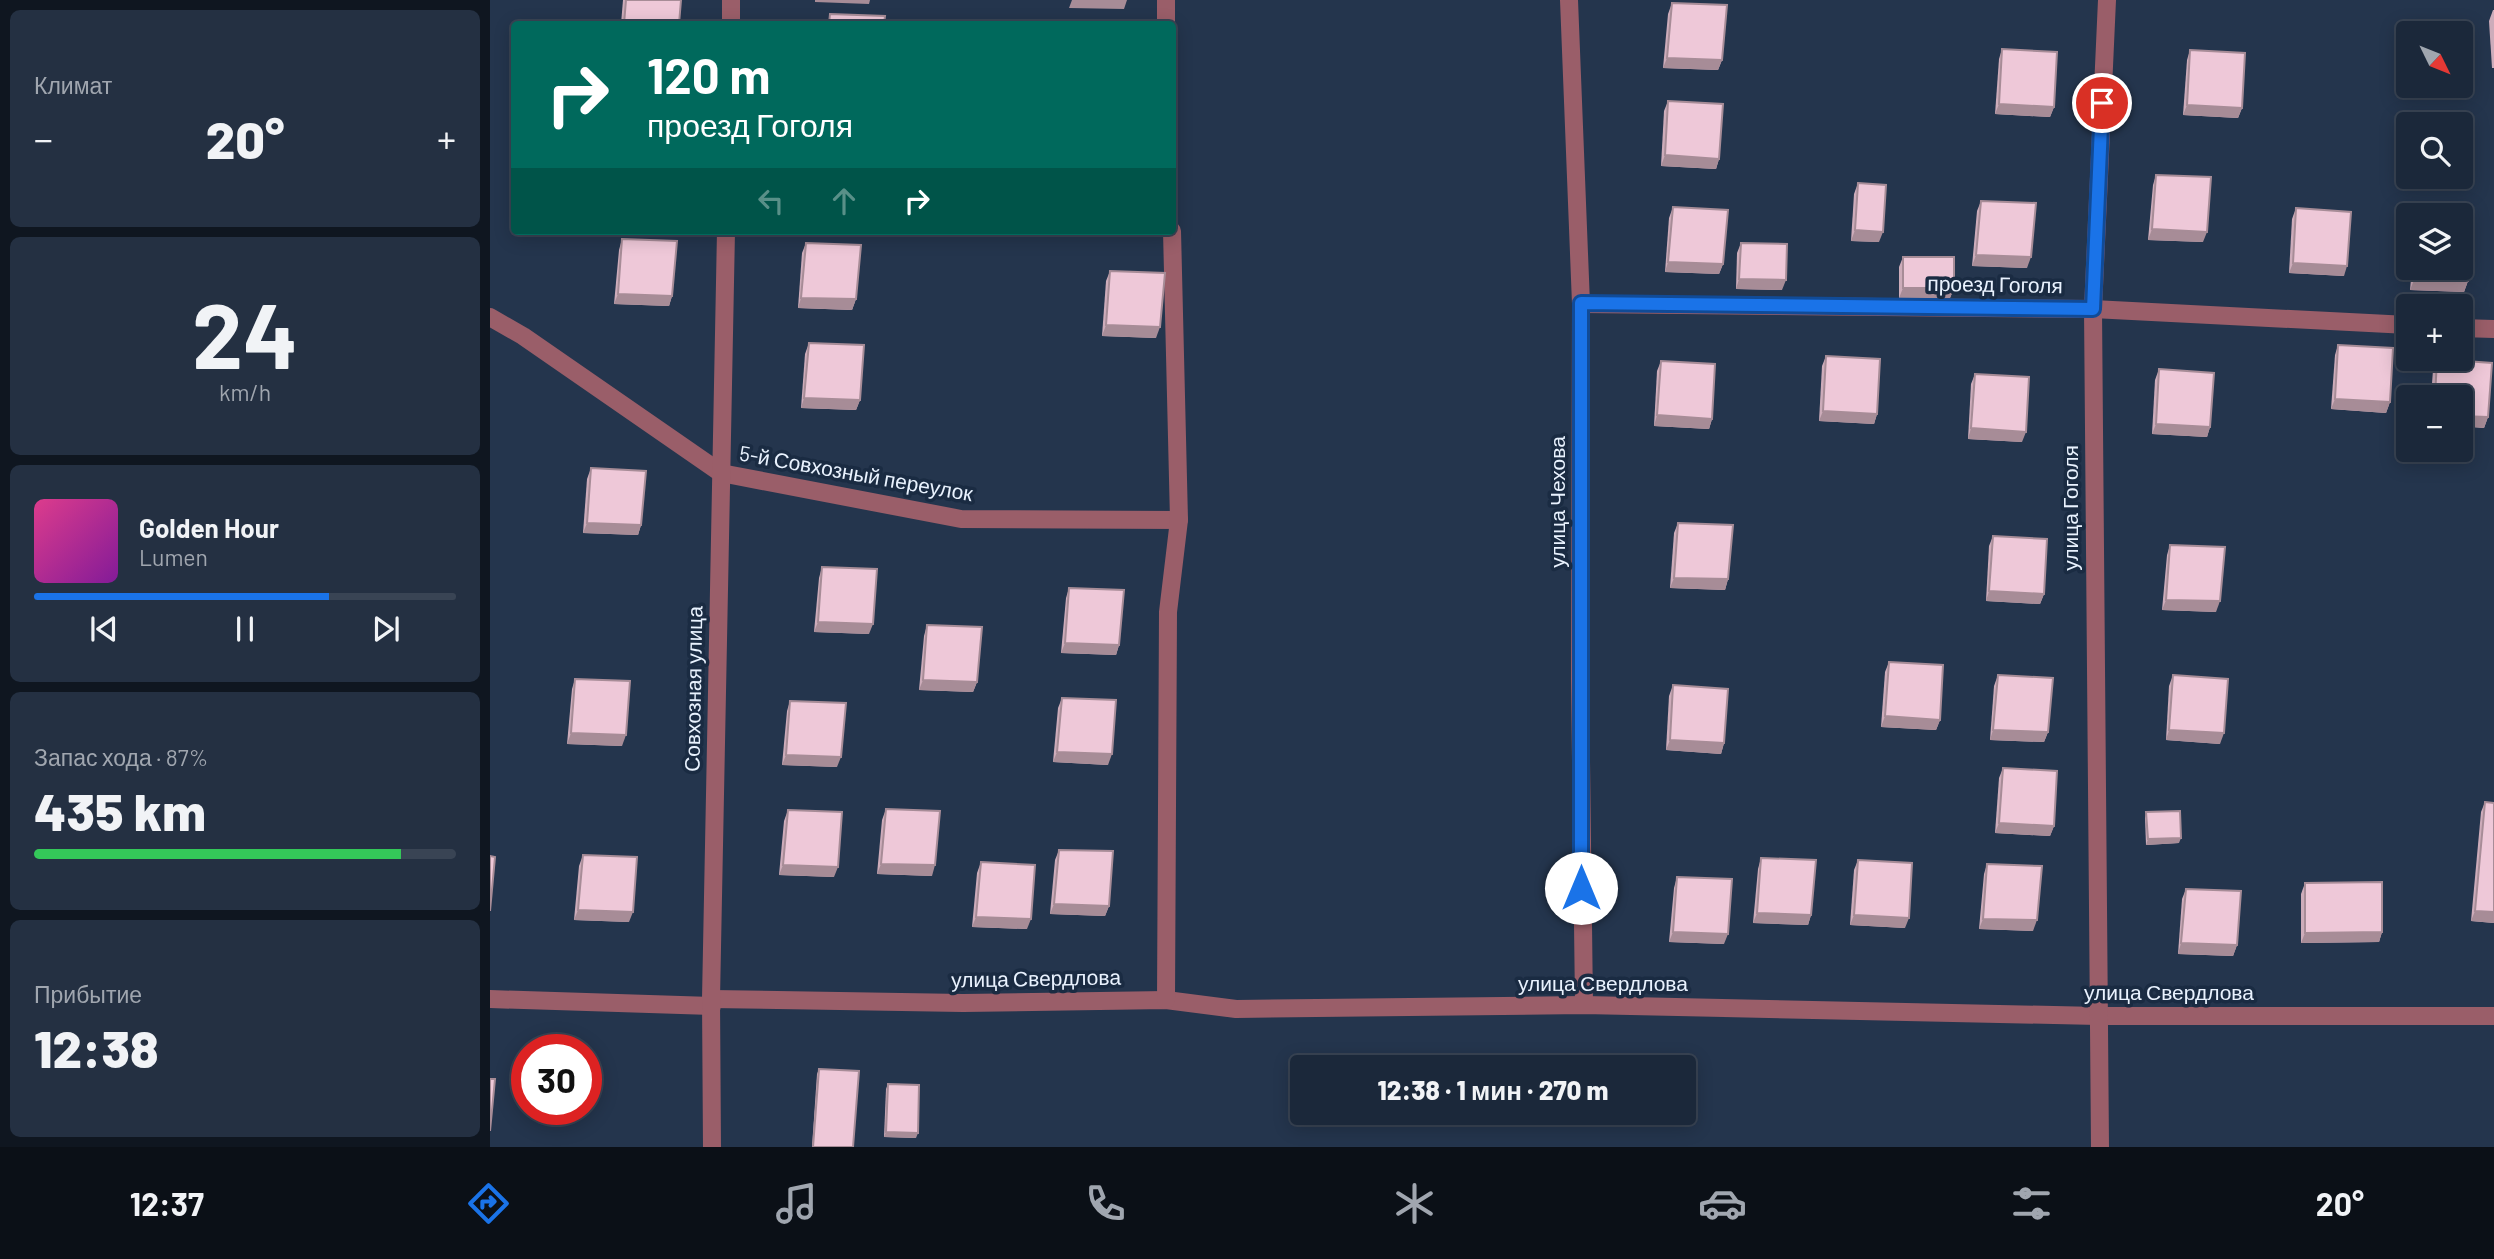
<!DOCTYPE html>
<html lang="ru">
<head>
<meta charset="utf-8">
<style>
  :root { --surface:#1b283a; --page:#243042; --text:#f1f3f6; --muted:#a0a6af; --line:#394454; --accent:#1a73e8 }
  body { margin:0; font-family:Barlow,sans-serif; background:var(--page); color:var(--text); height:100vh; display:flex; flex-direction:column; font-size:26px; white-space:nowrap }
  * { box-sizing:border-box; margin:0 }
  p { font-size:23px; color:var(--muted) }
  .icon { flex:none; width:38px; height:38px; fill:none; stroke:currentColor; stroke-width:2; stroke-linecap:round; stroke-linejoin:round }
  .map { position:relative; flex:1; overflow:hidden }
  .drawer { display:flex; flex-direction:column; gap:10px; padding:10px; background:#0f1620; width:490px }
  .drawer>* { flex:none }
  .top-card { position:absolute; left:21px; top:21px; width:665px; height:214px; border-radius:7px; box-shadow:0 4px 18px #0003,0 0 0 2px var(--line); background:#00695c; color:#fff; overflow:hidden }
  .needle { width:46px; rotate:133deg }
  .fabs { position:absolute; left:1906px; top:21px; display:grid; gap:14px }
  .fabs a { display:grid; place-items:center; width:77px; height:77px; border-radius:7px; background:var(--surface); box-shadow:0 4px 18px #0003,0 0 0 2px var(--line); font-size:35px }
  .speed { position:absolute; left:21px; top:1034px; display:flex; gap:14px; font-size:35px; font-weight:700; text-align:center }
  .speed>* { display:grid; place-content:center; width:91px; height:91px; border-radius:50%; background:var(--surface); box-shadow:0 4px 18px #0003,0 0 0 2px var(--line); line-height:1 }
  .speed .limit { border:10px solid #d22; background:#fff; color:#111 }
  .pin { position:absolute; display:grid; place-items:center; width:60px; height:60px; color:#fff; margin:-30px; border:4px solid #fff; border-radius:50%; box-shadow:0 2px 7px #0007 }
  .me { position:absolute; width:77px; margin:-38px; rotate:0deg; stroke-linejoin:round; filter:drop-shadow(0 0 5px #0008) }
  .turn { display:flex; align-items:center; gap:24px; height:147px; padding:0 21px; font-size:32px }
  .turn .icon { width:91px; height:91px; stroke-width:2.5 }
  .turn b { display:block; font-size:49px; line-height:60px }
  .lanes { display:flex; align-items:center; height:66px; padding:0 21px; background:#0003; justify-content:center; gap:35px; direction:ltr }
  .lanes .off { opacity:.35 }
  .big { font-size:52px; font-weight:800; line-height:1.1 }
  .drawer .widget { flex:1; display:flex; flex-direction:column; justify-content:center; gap:10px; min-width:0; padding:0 24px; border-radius:10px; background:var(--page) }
  .drawer .dial { align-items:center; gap:0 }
  .dial b { font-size:91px; line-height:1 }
  .song { display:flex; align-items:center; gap:21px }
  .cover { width:84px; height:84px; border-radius:10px; background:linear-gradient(135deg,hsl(330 70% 55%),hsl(290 70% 35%)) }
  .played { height:7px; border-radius:4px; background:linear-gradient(90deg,var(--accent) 70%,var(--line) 70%) }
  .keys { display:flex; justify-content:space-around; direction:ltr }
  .heat { display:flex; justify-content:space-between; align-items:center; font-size:38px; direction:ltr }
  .charge { height:10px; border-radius:5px; background:linear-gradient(90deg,#34c759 87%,var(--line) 0) }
  .trip { position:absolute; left:800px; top:1055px; width:406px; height:70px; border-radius:7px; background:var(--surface); box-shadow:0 4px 18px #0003,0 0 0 2px var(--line); font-weight:800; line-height:70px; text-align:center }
  .menu { display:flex; height:112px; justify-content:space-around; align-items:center; background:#0b1017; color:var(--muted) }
  .menu .icon { width:49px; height:49px }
  .menu .active { color:var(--accent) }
  .menu b { font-size:32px; color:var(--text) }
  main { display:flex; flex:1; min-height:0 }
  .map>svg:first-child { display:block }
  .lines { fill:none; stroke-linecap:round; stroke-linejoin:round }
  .minor { stroke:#9a5e69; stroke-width:18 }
  .wall { fill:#cdacba }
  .shaded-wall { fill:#a78c97 }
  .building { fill:#eec8d8; stroke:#a78c97; stroke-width:2 }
  .route-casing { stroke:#114b97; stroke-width:18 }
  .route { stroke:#1a73e8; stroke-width:12 }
  .labels { text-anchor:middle; stroke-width:7; stroke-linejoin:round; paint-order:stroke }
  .street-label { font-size:21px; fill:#e9f2fe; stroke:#1a2b42 }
</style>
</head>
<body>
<main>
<section class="drawer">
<div class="widget"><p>Климат</p>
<div class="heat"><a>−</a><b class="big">20°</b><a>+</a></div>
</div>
<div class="widget dial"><b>24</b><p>km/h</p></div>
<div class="widget">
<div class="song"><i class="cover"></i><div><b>Golden Hour</b><p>Lumen</p></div></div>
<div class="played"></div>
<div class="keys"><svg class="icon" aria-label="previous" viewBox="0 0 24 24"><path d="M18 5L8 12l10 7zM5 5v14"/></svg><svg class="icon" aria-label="pause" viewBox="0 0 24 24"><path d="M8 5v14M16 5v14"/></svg><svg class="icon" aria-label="next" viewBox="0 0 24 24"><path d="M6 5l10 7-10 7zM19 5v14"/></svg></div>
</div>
<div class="widget"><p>Запас хода · 87%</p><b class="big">435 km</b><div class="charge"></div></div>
<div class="widget"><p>Прибытие</p><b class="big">12:38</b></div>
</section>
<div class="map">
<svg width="2004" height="1147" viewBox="0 0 2004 1147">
  <rect width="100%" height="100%" fill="#24354d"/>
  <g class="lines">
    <g class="minor">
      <polyline points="676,0 676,24"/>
      <polyline points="1079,0 1091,304 1090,679 1094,1005"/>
      <polyline points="241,24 241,0"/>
      <polyline points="1091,304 1603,309 1918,325"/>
      <polyline points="0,317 33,336 231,473 471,519 689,520"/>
      <polyline points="1970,328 2004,329"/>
      <polyline points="0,999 222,1006"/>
      <polyline points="221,999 473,1003 676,1000 746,1009 1094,1005 1608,1016 2004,1016"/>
      <polyline points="676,1000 678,612 689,520 682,231"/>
      <polyline points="222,1147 221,999 236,231"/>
      <polyline points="1610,1147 1603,309 1617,0"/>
    </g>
  </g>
  <g class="wall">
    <polygon points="133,0 191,0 189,24 131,24"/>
    <polygon points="1182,3 1232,60 1228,70 1173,68 1178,14"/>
    <polygon points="2003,10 2004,10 2004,68 2002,68 1999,21"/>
    <polygon points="1512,49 1564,107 1560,117 1505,114 1509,59"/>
    <polygon points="1700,50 1752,108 1748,118 1693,115 1697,60"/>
    <polygon points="1178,101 1229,159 1226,169 1171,166 1174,111"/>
    <polygon points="1666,175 1713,242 1658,240 1663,185"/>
    <polygon points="1368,183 1389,242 1361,241 1364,194"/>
    <polygon points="1491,201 1537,268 1482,266 1487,211"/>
    <polygon points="1183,207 1233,264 1229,274 1175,272 1179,218"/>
    <polygon points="1806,208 1854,276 1799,273 1802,219"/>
    <polygon points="132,239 182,296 179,306 124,304 129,250"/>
    <polygon points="316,243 366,299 362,310 308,308 312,253"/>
    <polygon points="1251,243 1292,290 1246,289 1247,253"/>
    <polygon points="1413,257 1464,288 1460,298 1409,298 1409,267"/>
    <polygon points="1922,268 1970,268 1978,281 1974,292 1920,290"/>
    <polygon points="620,271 666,338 612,336 616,281"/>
    <polygon points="319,343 370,400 366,410 311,408 315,354"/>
    <polygon points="1848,345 1900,402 1896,413 1841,409 1845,355"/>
    <polygon points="1336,356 1387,414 1384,424 1329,421 1332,366"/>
    <polygon points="1947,359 1998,417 1994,428 1970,426 1970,397 1941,397 1943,370"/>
    <polygon points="1171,361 1222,419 1219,429 1164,426 1167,371"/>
    <polygon points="1669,369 1720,427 1717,437 1662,434 1665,380"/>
    <polygon points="1485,374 1532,442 1478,439 1481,384"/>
    <polygon points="101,468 151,525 148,535 93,533 97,479"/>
    <polygon points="1188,523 1238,579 1235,590 1180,588 1184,533"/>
    <polygon points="1503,536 1554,594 1550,604 1496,601 1499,546"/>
    <polygon points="1680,545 1726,612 1672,610 1677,555"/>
    <polygon points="332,567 379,634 324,632 329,578"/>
    <polygon points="579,588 629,645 626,655 571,653 576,598"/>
    <polygon points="437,625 487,682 483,692 429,690 434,636"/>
    <polygon points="1399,662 1450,720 1446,730 1391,727 1395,672"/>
    <polygon points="1508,675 1558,732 1554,742 1500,740 1504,686"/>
    <polygon points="1683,675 1730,744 1676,740 1679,686"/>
    <polygon points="85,679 132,746 77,744 82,689"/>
    <polygon points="1183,685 1234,743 1231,754 1176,750 1179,696"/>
    <polygon points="572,698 618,765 563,762 568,708"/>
    <polygon points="300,701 347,767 292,765 297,711"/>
    <polygon points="1513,768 1564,826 1560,836 1505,833 1509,778"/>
    <polygon points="1995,802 2004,923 1981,921 1991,812"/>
    <polygon points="396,809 442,876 387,874 392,820"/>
    <polygon points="298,810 344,877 289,875 294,821"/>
    <polygon points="1656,812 1689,843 1656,845 1655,818"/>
    <polygon points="569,850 619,906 615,916 560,914 565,860"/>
    <polygon points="93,855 139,922 84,920 89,866"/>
    <polygon points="1271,858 1321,915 1318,925 1263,923 1268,869"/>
    <polygon points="1368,860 1415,928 1360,925 1364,870"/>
    <polygon points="491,862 537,929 482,927 487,873"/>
    <polygon points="1497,864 1543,931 1489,929 1494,874"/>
    <polygon points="1187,877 1234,944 1179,942 1184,888"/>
    <polygon points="1815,883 1892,932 1889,942 1811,943 1811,894"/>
    <polygon points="1696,889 1747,945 1743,956 1688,954 1692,899"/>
    <polygon points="329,1069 363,1147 322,1147 327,1074"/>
    <polygon points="398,1084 426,1138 394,1137 396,1089"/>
  </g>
  <g class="shaded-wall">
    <polygon points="325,0 380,0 379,4 325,2"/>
    <polygon points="582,0 637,0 634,9 579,8"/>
    <polygon points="1177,58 1232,60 1228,70 1173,68"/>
    <polygon points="1509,104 1564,107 1560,117 1505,114"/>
    <polygon points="1697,105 1752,108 1748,118 1693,115"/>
    <polygon points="1175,155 1229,159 1226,169 1171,166"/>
    <polygon points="1662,229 1717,232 1713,242 1658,240"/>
    <polygon points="1365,230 1393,232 1389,242 1361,241"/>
    <polygon points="1486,255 1541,257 1537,268 1482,266"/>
    <polygon points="1178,262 1233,264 1229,274 1175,272"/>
    <polygon points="1803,263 1857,266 1854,276 1799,273"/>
    <polygon points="1249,279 1296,280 1292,290 1246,289"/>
    <polygon points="1924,280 1978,281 1974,292 1920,290"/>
    <polygon points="1413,288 1464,288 1460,298 1409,298"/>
    <polygon points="128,294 182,296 179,306 124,304"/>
    <polygon points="311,298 366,299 362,310 308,308"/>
    <polygon points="616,325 670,327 666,338 612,336"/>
    <polygon points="314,398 370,400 366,410 311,408"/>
    <polygon points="1845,399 1900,402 1896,413 1841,409"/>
    <polygon points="1333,411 1387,414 1384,424 1329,421"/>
    <polygon points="1167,415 1222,419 1219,429 1164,426"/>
    <polygon points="1970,416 1998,417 1994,428 1970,426"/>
    <polygon points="1666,424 1720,427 1717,437 1662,434"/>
    <polygon points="1481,428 1536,432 1532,442 1478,439"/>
    <polygon points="97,523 151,525 148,535 93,533"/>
    <polygon points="1184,578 1238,579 1235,590 1180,588"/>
    <polygon points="1499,591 1554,594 1550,604 1496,601"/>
    <polygon points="1676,600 1730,601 1726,612 1672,610"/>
    <polygon points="328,622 383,624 379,634 324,632"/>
    <polygon points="575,643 629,645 626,655 571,653"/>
    <polygon points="433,680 487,682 483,692 429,690"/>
    <polygon points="1395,716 1450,720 1446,730 1391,727"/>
    <polygon points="1503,730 1558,732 1554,742 1500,740"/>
    <polygon points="1679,730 1734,733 1730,744 1676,740"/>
    <polygon points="81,733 136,735 132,746 77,744"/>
    <polygon points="1180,740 1234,743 1231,754 1176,750"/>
    <polygon points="567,752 622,754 618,765 563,762"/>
    <polygon points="296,755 351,757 347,767 292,765"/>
    <polygon points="1509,823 1564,826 1560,836 1505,833"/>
    <polygon points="1691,838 1689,843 1656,845 1658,839"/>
    <polygon points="391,864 445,865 442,876 387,874"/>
    <polygon points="293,865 348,867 344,877 289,875"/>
    <polygon points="564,904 619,906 615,916 560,914"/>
    <polygon points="88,910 143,912 139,922 84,920"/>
    <polygon points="1985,911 2004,912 2004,923 1981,921"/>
    <polygon points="1267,913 1321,915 1318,925 1263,923"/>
    <polygon points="1364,915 1419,918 1415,928 1360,925"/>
    <polygon points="486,917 541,919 537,929 482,927"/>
    <polygon points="1493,919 1547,920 1543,931 1489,929"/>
    <polygon points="1183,932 1238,934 1234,944 1179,942"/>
    <polygon points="1892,932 1889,942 1811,943 1815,933"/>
    <polygon points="1691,943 1747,945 1743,956 1688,954"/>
    <polygon points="396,1132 428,1133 426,1138 394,1137"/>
  </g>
  <g class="building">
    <polygon points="136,0 191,0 189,24 134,24"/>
    <polygon points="1182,3 1237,5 1232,60 1177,58"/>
    <polygon points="340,14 395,16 394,24 339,24"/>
    <polygon points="1512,49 1567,52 1564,107 1509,104"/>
    <polygon points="1700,50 1755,53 1752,108 1697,105"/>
    <polygon points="1178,101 1233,104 1229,159 1175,155"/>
    <polygon points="1666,175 1721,177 1717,232 1662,229"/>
    <polygon points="1368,183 1396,185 1393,232 1365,230"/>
    <polygon points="1491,201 1546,203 1541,257 1486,255"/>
    <polygon points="1183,207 1238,210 1233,264 1178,262"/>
    <polygon points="1806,208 1861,212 1857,266 1803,263"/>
    <polygon points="1970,227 1983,227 1978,281 1924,280 1925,268 1970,268"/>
    <polygon points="132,239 187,241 182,296 128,294"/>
    <polygon points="316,243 371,245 366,299 311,298"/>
    <polygon points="1251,243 1297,244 1296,280 1249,279"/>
    <rect x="1413" y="257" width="51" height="31"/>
    <polygon points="620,271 675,273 670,327 616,325"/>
    <polygon points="319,343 374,345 370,400 314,398"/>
    <polygon points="1848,345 1903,348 1900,402 1845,399"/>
    <polygon points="1336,356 1390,359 1387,414 1333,411"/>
    <polygon points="1947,359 2002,363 1998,417 1970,416 1970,397 1945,397"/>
    <polygon points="1171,361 1225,364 1222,419 1167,415"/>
    <polygon points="1669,369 1724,373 1720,427 1666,424"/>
    <polygon points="1485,374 1539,377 1536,432 1481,428"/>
    <polygon points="101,468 156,471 151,525 97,523"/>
    <polygon points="1188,523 1243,525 1238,579 1184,578"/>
    <polygon points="1503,536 1557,539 1554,594 1499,591"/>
    <polygon points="1680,545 1735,547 1730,601 1676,600"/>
    <polygon points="332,567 387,569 383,624 328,622"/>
    <polygon points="579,588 634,590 629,645 575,643"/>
    <polygon points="437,625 492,627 487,682 433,680"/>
    <polygon points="1399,662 1453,665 1450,720 1395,716"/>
    <polygon points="1508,675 1563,678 1558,732 1503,730"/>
    <polygon points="1683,675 1738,679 1734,733 1679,730"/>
    <polygon points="85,679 140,681 136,735 81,733"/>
    <polygon points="1183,685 1238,689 1234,743 1180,740"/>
    <polygon points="572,698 626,700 622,754 567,752"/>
    <polygon points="300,701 356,703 351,757 296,755"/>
    <polygon points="1513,768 1567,771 1564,826 1509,823"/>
    <polygon points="1995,802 2004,803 2004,912 1985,911"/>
    <polygon points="396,809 450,811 445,865 391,864"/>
    <polygon points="298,810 352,812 348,867 293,865"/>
    <polygon points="1690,811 1691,838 1658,839 1656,812"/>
    <polygon points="569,850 623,851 619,906 564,904"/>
    <polygon points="93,855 147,857 143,912 88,910"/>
    <polygon points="0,856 5,857 0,911"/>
    <polygon points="1271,858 1326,860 1321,915 1267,913"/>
    <polygon points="1368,860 1422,863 1419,918 1364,915"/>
    <polygon points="491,862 545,865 541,919 486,917"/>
    <polygon points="1497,864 1552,866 1547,920 1493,919"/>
    <polygon points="1187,877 1242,879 1238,934 1183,932"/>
    <polygon points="1892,882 1892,932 1815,933 1815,883"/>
    <polygon points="1696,889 1751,891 1747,945 1691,943"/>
    <polygon points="329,1069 369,1071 363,1147 323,1147"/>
    <polygon points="0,1079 5,1079 0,1131"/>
    <polygon points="398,1084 429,1085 428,1133 396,1132"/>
  </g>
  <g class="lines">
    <defs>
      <polyline id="route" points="1091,888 1091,303 1603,309 1612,103"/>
    </defs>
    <use href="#route" class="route-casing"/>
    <use href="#route" class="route"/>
  </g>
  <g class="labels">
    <g class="street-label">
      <text transform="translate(1505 285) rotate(1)" y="7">проезд Гоголя</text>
      <text transform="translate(366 474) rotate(10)" y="7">5-й Совхозный переулок</text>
      <text transform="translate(1068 502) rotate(-90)" y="7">улица Чехова</text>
      <text transform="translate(1581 508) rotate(-90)" y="7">улица Гоголя</text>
      <text transform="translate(204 689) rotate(-89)" y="7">Совхозная улица</text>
      <text transform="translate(546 979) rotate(-1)" y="7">улица Свердлова</text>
      <text x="1113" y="991">улица Свердлова</text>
      <text x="1679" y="1000">улица Свердлова</text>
    </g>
  </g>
</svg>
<div class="fabs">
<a><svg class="needle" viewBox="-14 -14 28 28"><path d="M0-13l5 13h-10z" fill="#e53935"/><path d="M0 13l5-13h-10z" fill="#a0a6af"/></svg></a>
<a><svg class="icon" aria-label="search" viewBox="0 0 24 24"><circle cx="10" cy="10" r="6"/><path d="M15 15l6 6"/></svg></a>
<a><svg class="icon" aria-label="layers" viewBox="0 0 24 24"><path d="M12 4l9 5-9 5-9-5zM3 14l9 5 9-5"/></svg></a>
<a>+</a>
<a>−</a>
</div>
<div class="speed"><div class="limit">30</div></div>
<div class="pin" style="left:1612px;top:103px;background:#d93025"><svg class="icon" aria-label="arrive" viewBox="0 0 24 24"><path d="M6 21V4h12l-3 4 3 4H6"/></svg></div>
<svg class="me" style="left:1091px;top:888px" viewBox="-20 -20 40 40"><circle r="19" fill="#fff"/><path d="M0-13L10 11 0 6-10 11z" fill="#1a73e8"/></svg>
<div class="trip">12:38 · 1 мин · 270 m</div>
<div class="top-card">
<div class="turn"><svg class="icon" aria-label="right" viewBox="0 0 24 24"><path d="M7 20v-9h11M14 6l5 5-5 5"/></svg><div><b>120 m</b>проезд Гоголя</div></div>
<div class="lanes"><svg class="icon off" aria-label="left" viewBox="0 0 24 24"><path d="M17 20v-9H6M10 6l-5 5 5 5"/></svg><svg class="icon off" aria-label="ahead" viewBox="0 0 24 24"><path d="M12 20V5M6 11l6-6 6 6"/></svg><svg class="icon" aria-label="right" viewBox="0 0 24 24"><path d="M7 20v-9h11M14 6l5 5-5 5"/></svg></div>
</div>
</div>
</main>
<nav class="menu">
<b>12:37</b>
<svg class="icon active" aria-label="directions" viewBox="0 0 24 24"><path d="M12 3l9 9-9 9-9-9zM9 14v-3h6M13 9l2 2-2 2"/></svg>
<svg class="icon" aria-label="music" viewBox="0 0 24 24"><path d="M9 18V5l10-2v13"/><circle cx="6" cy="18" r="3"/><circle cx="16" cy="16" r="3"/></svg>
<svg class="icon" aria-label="phone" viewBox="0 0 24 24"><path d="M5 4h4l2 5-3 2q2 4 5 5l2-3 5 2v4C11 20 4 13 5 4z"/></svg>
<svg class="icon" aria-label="climate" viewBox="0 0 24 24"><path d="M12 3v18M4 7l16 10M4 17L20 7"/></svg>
<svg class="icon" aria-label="car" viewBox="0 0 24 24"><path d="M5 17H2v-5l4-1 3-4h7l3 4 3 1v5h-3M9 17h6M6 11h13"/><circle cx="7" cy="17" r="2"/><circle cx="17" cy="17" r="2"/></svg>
<svg class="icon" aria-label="filters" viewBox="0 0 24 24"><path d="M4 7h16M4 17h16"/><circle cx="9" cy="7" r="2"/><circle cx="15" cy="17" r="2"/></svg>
<b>20°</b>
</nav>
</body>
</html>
